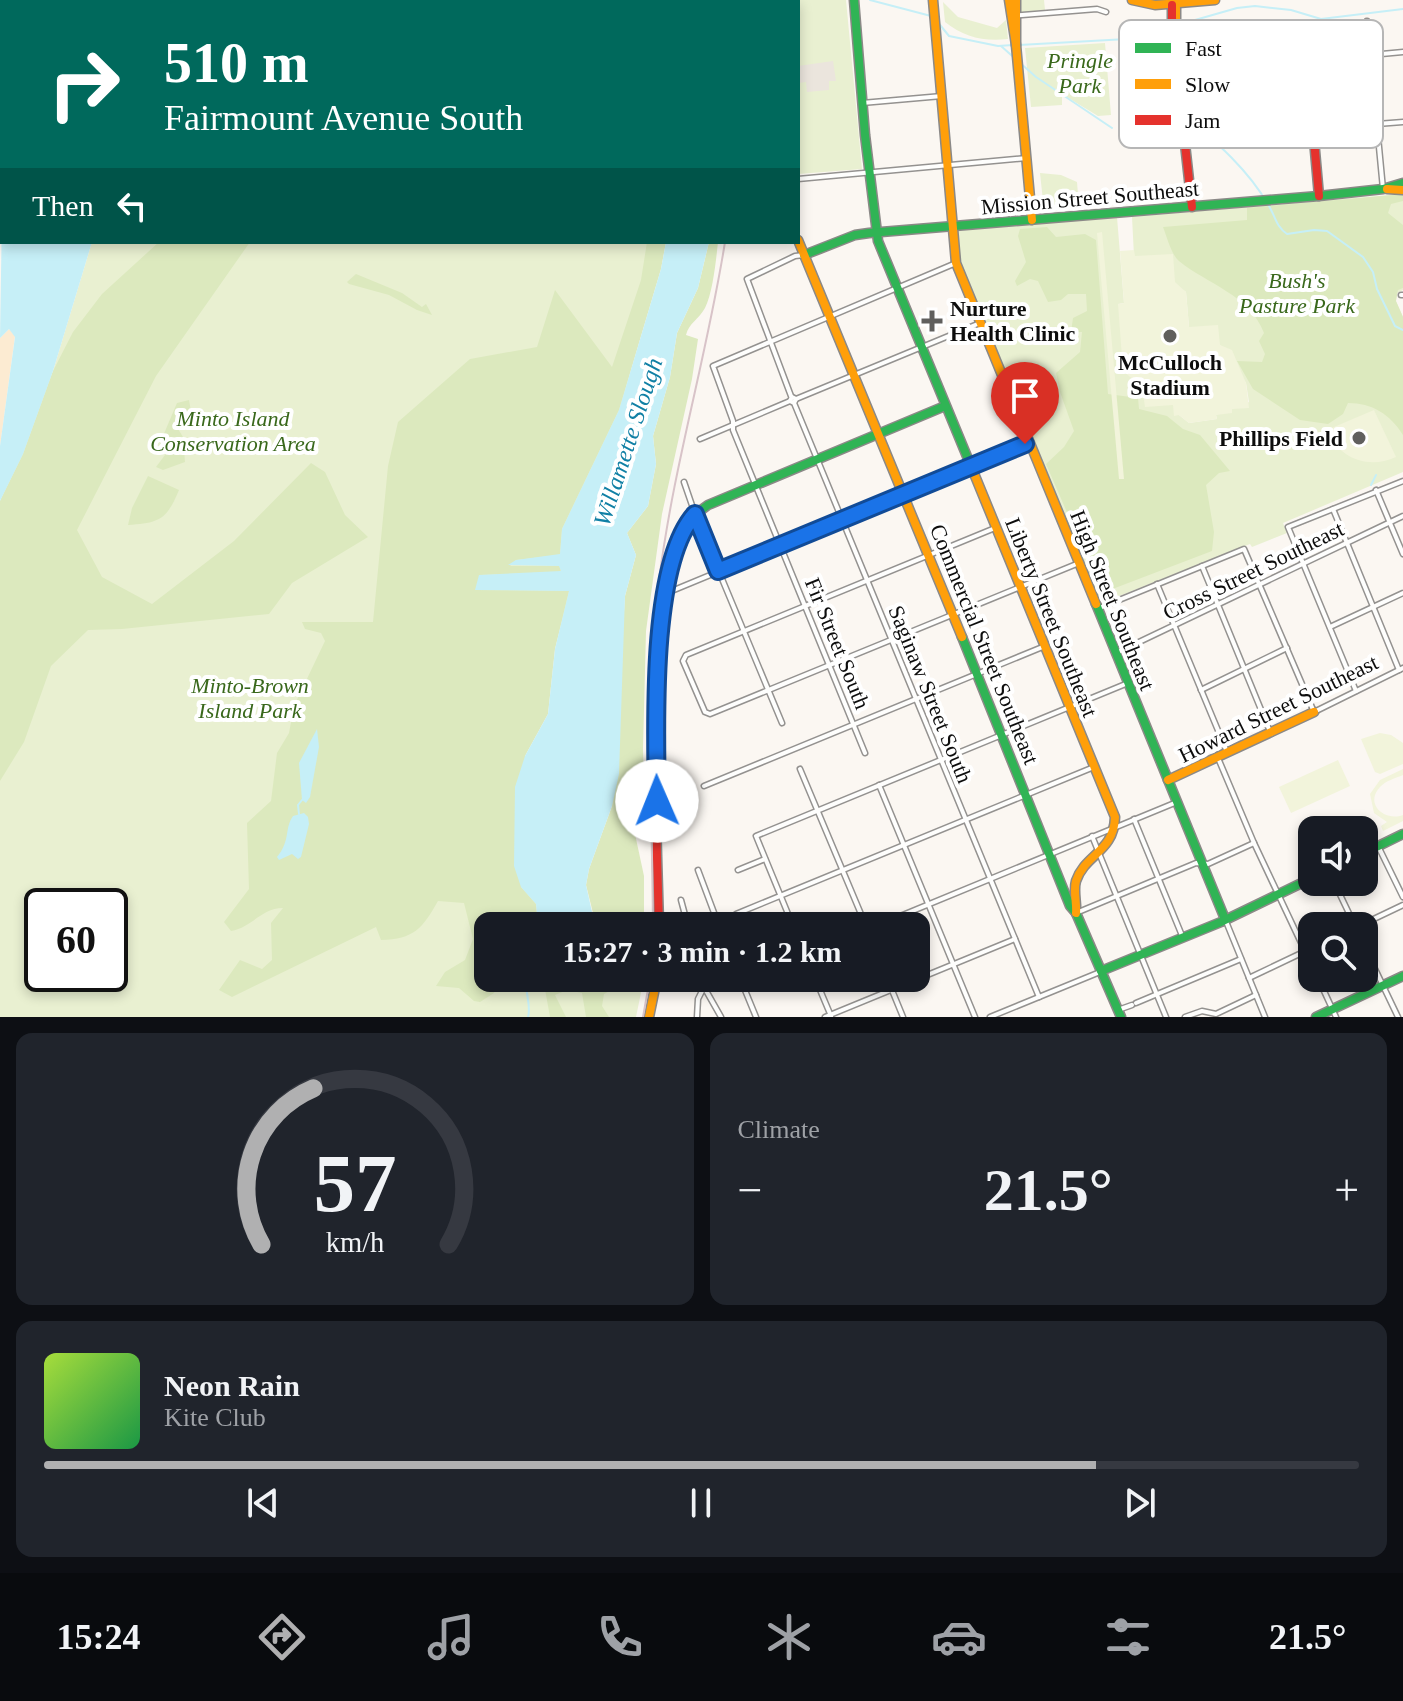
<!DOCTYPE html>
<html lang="en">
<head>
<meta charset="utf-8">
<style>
  :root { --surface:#171b24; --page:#20242c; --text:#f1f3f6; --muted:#9ea1a6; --line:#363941; --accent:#b0b0b1 }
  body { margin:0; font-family:Georgia,serif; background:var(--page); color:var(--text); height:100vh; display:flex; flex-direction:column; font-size:30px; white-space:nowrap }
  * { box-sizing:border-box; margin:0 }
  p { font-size:26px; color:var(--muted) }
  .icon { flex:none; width:44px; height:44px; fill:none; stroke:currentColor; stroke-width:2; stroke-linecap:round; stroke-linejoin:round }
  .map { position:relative; height:1017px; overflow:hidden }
  .drawer { display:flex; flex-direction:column; gap:16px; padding:16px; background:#0d0f14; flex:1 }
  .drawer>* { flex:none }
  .banner { position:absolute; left:0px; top:0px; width:800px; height:244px; box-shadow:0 4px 12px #0003; background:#00695c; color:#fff; overflow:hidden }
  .buttons { position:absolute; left:1298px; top:816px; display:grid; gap:16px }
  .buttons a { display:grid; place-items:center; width:80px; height:80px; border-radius:16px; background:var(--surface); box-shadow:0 4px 12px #0003; font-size:40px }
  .speed { position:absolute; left:24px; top:888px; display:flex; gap:16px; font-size:40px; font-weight:700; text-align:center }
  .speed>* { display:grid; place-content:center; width:104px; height:104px; border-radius:50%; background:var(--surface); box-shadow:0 4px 12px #0003; line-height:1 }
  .speed .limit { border:4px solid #111; border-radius:12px; background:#fff; color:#111 }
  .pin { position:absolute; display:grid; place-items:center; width:68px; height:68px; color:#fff; margin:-82px -34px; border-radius:50% 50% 50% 0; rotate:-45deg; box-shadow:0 0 8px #0007 }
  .pin .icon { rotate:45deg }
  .me { position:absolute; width:88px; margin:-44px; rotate:359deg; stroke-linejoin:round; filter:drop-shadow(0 0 6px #0008) }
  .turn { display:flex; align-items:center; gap:28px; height:168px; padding:0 32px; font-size:36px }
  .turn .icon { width:104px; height:104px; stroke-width:2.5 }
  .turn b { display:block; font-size:56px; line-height:68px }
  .then { display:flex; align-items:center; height:76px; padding:0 32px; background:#0003; gap:16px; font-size:30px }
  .big { font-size:60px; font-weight:800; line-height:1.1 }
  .drawer .widget { flex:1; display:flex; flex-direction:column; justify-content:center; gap:12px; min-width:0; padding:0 28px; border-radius:16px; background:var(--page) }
  .drawer .dial { align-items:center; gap:0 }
  .dial svg { height:208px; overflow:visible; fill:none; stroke:var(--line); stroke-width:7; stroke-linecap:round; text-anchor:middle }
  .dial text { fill:var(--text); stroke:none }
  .song { display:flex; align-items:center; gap:24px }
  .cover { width:96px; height:96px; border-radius:12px; background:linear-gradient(135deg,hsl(80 70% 55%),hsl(140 70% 35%)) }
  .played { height:8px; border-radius:4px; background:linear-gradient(90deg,var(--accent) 80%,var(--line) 80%) }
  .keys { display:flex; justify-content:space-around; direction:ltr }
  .heat { display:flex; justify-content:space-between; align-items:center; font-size:44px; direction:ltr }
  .drawer .tiles { flex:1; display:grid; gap:16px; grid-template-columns:1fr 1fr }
  .widget:last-child { grid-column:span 2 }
  .trip { position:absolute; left:474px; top:912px; width:456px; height:80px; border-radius:16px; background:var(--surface); box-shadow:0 4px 12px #0003; font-weight:800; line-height:80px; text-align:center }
  .dock { display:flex; height:128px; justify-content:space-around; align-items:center; background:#090b0e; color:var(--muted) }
  .dock .icon { width:56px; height:56px }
  .dock .selected { color:var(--accent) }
  .dock b { font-size:36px; color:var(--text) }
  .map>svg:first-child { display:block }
  .green { fill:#e9f0d1; fill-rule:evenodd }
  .forest { fill:#dce9be }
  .sand { fill:#fcebd2 }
  .pitch { fill:#f2f4db }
  .plaza { fill:#ebe5dd }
  .water { fill:#c6eff7 }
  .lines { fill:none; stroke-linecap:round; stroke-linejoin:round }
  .stream { stroke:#c6eff7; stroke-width:2 }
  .street-casing { stroke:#949290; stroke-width:7 }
  .fast-casing { stroke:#8b8987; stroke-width:11 }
  .slow-casing { stroke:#8b8987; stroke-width:11 }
  .jam-casing { stroke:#8b8987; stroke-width:11 }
  .street { stroke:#fefefd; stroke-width:4 }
  .fast { stroke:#30b455; stroke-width:8 }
  .slow { stroke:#ff9f0a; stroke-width:8 }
  .jam { stroke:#e5322d; stroke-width:8 }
  .rail { stroke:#d8c3c8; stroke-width:2 }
  .route-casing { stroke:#114b97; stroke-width:20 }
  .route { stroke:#1a73e8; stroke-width:14 }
  .poi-dot { fill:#605f5d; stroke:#fff; stroke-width:3 }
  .labels { text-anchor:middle; stroke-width:8; stroke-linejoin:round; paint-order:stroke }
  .park-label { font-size:22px; font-style:italic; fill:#39681b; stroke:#fff }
  .street-label { font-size:22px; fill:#0d0d0d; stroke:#fff }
  .poi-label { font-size:22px; font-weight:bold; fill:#0d0d0d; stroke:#fff; text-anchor:start }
  .water-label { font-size:24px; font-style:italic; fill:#1180a5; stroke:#fff }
  .key { fill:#fff; stroke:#b6b6b6; stroke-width:2 }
  .key-label { font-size:22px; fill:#0d0d0d }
</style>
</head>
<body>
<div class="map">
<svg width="1403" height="1017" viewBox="0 0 1403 1017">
  <rect width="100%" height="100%" fill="#fbf7f2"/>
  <g class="green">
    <polygon points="399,0 611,0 613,2 395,2"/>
    <polygon points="782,0 846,0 862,169 798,174 798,2"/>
    <polygon points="1017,0 1044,0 1045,10 1020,13"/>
    <path d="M943 2 958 17 997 28 1006 20 1008 39C984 42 964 37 945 22Z"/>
    <polygon points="1105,43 1111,115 1098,116 1062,94 1062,105 1031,107 1025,48"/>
    <polygon points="1040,173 1061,175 1077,182 1079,207 1044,210"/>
    <polygon points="1403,194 1403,290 1393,295 1403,317 1403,472 1283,523 1287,533 1252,547 1250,544 1099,604 959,265 956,255 956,231 1117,217 1124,303 1118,304 1179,415 1189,423 1217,419 1216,415 1249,402 1246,383 1220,345 1189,327 1186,292 1134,256 1132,217"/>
    <path d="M92 242H666L525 756 538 926H488V978H603L607 986 608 978H644L636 1017H0V501L53 371ZM42 906H110V974H42Z"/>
  </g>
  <g class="forest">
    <polygon points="247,0 485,0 246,2"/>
    <path d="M1403 194V201L1391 204 1388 213 1403 225V288L1398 290 1396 301 1403 317V435C1390 414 1372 403 1348 403L1343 414 1328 424 1300 420 1253 389 1237 361 1262 362 1265 354 1259 341 1264 333C1250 295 1207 284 1179 261 1171 254 1167 237 1163 227L1247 220V208Z"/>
    <polygon points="1047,227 1056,237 1085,234 1096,240 1108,394 1138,398 1139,409 1167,416 1183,429 1200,435 1230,471 1219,473 1206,485 1214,532 1212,551 1102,593 1046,464 1064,447 1074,431 1060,392 1056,373 1080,352 1082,332 1071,332 1073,318 1087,311 1086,294 1068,294 1061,300 1048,302 1038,281 1030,279 1017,286 1015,281 1026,262 1018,236 1020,229"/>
    <polygon points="159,242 250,242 156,376 77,530 102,577 152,604 234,541 311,463 325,472 345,515 368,537 292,583 269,614 122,629 88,630 51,666 24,742 0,781 0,501 23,454 53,371 73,332 102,294"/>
    <path d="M647 242H666L661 269 619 410 562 529 560 555 516 560 510 566H560L561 572 480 575 476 590 569 591 555 649 548 714 525 756 521 887 536 904 538 926H488V978H501L494 993 480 1002 474 1001 459 988 436 986 445 972 465 960 473 939 464 903 438 901C422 929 414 939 381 940L376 927 232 997 219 990 240 960 262 969 272 960 271 923 283 908C261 908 253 927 231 931L224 922 249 889 247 823 271 801 277 753 289 733 294 706 325 641 321 633 305 629 302 622H373L388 466 398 422 470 359 537 347 555 290 612 367 641 280Z"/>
    <path d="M709 242H718C716 260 713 292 705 308 699 319 689 323 686 335L698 339 692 379 662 514 646 631 643 749 645 813 635 834 644 876V926H621L615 917 603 922 595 921 586 885 589 869 612 806 625 596 636 555 627 533 648 506 656 464 653 436 670 377 677 333 698 288Z"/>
    <polygon points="356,274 402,293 422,307 426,304 432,315 417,310 389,295 349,284 347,282"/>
    <polygon points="189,400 192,417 175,424 183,437 185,462 163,470 156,467 168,451 160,443 177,403"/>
    <path d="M148 476 179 490C167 519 160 523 128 525L132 508Z"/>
    <polygon points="543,978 603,978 607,986 608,978 634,978 625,992 615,988 604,994 602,1006 609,1017 586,1017 582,993 567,990 555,995 566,1017 550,1017"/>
  </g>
  <polygon class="sand" points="9,329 15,336 0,446 0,338"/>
  <g class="pitch">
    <polygon points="1102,232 1124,479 1119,479 1097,233"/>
    <polygon points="1134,250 1135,256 1173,254 1175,282 1186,292 1189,327 1218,325 1220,345 1232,350 1246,383 1249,408 1232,409 1232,413 1216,415 1217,419 1189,423 1179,415 1174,416 1173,405 1145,407 1142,387 1123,371 1118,304 1124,303 1120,251"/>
    <path d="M1374 410 1396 457C1368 470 1338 458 1327 430Z"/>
    <polygon points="1380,733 1391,735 1403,743 1403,764 1380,774 1375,772 1361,739"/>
    <polygon points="1338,760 1350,786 1291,813 1279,787"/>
    <path d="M1403 769V775C1396 778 1385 781 1380 787 1364 804 1385 822 1403 815V821L1383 831 1381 826 1387 822 1374 813 1370 794 1380 780Z"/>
  </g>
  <polygon class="plaza" points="833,61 836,81 829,81 829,90 807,92 806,82 798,83 798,66"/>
  <g class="water">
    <polygon points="122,0 247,0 121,2"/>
    <polygon points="2,212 2,242 92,242 53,371 23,454 0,501 0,446 15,337 9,329 0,338"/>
    <polygon points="666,242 709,242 698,288 677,333 670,377 653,436 656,464 648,506 627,533 636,555 625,596 619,774 612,806 589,869 586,885 594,921 603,922 615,917 621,926 569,926 566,923 557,926 538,926 536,904 521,887 514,866 515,787 525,756 548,714 555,649 569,591 475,590 479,575 561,571 559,566 508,565 516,560 560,554 562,529 619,410 661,269"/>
    <polygon points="317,729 319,747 310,797 306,803 302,800 299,763"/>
    <path d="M304 813 308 817 309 824 301 857 298 859 292 854 279 860 277 857C291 840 284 829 293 816Z"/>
  </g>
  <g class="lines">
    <g class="stream">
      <polyline points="870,0 931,16"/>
      <polyline points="936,20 949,36 998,46 1013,45"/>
      <polyline points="1181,24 1237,8 1255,6 1291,10 1321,19 1403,9"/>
      <polyline points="1019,45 1127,39 1171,27"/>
      <polyline points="1001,46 1036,77 1112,128"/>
      <path d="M1186 127C1212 130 1254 180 1267 203 1275 214 1275 226 1287 234L1314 230 1327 231 1363 257 1373 272 1377 289 1395 326 1403 330"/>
      <polyline points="1167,133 1180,127"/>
      <polyline points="1371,485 1376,475"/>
      <polyline points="299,814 298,805 302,800"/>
      <path d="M528 978C523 991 532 1004 528 1017"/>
    </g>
    <defs>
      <g id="street">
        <polyline points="39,0 41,2"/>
        <polyline points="0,7 2,4"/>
        <polyline points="1011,16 1097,9 1106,12"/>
        <polyline points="1367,21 1383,189"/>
        <polyline points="1304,26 1307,61 1403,52"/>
        <polyline points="862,103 942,96"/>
        <polyline points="1377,124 1403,122"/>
        <polyline points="798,179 1027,158"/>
        <polyline points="1401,295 1403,295"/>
        <polyline points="791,396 747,279 795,256 804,255"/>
        <polyline points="796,399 980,323"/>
        <polyline points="794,403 790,401 792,397 796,399 794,403 1039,997"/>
        <polyline points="700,439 790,401"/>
        <polyline points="684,482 695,514 782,723"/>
        <polyline points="1376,490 1403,554"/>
        <polyline points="1333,509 1399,670"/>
        <polyline points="995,528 686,655 683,661 705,712 710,714 1079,563"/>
        <polyline points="1202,566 1271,734"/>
        <polyline points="1157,584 1227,752"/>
        <polyline points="674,590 1029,443"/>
        <polyline points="1097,609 1244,549 1314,712 1403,668"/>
        <polyline points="1330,627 1403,593"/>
        <polyline points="1116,653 1403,516"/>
        <polyline points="1201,690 1287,648"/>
        <polyline points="1356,691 1288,527 1403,481"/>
        <polyline points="865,753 733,430 733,421 713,366 956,263"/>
        <polyline points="1218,758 1254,843 1312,966"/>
        <polyline points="800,769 866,926"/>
        <polyline points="879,785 975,1017"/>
        <polyline points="704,786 1045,646"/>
        <polyline points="1134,819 1183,938"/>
        <polyline points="1092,836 1166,1017"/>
        <polyline points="1378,846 1403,897"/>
        <polyline points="698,870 719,926"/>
        <polyline points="738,870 765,859"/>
        <polyline points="1334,882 1355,926"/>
        <polyline points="681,900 688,926"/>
        <polyline points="1076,913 1196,863 1208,864 1254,843"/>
        <polyline points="736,914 1094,767"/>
        <polyline points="1225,919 1265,1017"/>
        <polyline points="793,926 756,836 1128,683"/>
        <polyline points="876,926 1177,802"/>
        <polyline points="1359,926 1403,905"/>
        <polyline points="1364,946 1398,1017"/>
        <polyline points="702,978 704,987 721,1017"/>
        <polyline points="740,978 756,1017"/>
        <polyline points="815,978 831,1016"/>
        <polyline points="887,978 903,1017"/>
        <polyline points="1249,978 1312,948"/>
        <polyline points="1318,978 1336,1017"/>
        <polyline points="1136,1003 1241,959"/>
        <polyline points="1118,1010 1132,1005"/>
        <polyline points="697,1017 698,999 704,987"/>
        <polyline points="825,1017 1015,939"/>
        <polyline points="990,1017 1100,972"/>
        <polyline points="1185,1017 1202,1011 1216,1014 1256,995"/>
      </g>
      <g id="fast">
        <polyline points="774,0 774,2"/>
        <polyline points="854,0 865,135 878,241 973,471"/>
        <polyline points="1238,60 1306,61"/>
        <polyline points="1229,62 1225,66 1230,71"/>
        <polyline points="1239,71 1306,61"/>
        <polyline points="0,162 2,158"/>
        <polyline points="0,185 2,181"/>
        <polyline points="804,255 855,235 869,233 1319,196 1383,189 1403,183"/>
        <path d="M669 578C674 547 681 523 708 505L945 406"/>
        <polyline points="1096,604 1225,919"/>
        <polyline points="962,637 1070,906 1076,913 1121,1017"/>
        <polyline points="1364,853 1403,834"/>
        <polyline points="1101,971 1221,922 1312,878"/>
        <polyline points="1316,1017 1403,976"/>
      </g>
      <g id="slow">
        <polyline points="933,0 956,263 1096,604"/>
        <polyline points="1009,0 1016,45 1032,220"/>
        <polyline points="1016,0 1016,45"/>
        <polyline points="1132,0 1155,5 1215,0"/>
        <polyline points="104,2 105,0"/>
        <polyline points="1173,5 1176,8 1176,38"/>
        <polyline points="0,144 2,142"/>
        <polyline points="1387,189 1403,190"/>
        <polyline points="798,240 962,637"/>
        <path d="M973 471 1115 817C1114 852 1085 854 1076 881 1073 891 1077 903 1076 913"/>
        <polyline points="1168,780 1314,712"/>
        <polyline points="649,1017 657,978"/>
      </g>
      <g id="jam">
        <polyline points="72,2 74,0"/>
        <polyline points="97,2 98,0"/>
        <polyline points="1172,5 1172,34 1176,38 1185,98 1183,126 1192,207"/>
        <polyline points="1307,61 1319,196"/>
        <polyline points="0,110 2,107"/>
        <path d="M659 926C656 809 649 694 669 578"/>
      </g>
    </defs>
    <use href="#street" class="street-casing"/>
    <use href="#fast" class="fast-casing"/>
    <use href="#slow" class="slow-casing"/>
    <use href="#jam" class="jam-casing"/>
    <use href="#street" class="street"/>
    <use href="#fast" class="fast"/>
    <use href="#slow" class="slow"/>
    <use href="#jam" class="jam"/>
    <g class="rail">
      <polyline points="709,0 709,2"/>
      <path d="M653 926C652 811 646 696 659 581 673 467 707 356 725 242"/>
      <polyline points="643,1017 650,978"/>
    </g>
  </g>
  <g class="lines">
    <defs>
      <path id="route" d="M657 801C656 732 649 565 695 514L718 571 1025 444"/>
    </defs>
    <use href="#route" class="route-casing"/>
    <use href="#route" class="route"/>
  </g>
  <g class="poi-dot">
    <path d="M928 309h8v8h8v8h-8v8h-8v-8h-8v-8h8z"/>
    <circle cx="1170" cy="336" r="8"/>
    <circle cx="1359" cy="438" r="8"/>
  </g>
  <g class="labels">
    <g class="park-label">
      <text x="1080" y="68">Pringle<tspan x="1080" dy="25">Park</tspan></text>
      <text x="1297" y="288">Bush's<tspan x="1297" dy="25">Pasture Park</tspan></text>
      <text x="233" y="426">Minto Island<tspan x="233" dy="25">Conservation Area</tspan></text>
      <text x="250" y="693">Minto-Brown<tspan x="250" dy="25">Island Park</tspan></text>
    </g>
    <g class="street-label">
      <text transform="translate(1090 197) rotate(-5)" y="8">Mission Street Southeast</text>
      <text transform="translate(1253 570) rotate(-26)" y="8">Cross Street Southeast</text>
      <text transform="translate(1113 600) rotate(68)" y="8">High Street Southeast</text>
      <text transform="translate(1052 617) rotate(68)" y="8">Liberty Street Southeast</text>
      <text transform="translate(838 643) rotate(68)" y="8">Fir Street South</text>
      <text transform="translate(985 644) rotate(68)" y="8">Commercial Street Southeast</text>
      <text transform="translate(931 694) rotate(68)" y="8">Saginaw Street South</text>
      <text transform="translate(1278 708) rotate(-26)" y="8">Howard Street Southeast</text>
    </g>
    <g class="poi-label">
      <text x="950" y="316">Nurture<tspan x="950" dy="25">Health Clinic</tspan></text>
      <text x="1170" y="370" text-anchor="middle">McCulloch<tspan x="1170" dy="25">Stadium</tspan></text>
      <text x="1343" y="446" text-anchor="end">Phillips Field</text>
    </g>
    <g class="water-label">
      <text transform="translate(628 442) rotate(-72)" y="8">Willamette Slough</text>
    </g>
  </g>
  <rect x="1119" y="20" width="264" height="128" rx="12" class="key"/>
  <rect x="1135" y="43" width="36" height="10" fill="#30b455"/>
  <rect x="1135" y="79" width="36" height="10" fill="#ff9f0a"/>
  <rect x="1135" y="115" width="36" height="10" fill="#e5322d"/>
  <g class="key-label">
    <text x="1185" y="56">Fast</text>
    <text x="1185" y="92">Slow</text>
    <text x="1185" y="128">Jam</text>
  </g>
</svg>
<div class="buttons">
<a><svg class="icon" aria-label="sound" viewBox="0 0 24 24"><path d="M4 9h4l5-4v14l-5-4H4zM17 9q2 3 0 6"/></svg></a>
<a><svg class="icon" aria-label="search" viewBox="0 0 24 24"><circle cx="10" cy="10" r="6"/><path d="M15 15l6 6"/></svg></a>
</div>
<div class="speed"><div class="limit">60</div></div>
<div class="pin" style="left:1025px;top:444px;background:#d93025"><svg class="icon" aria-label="arrive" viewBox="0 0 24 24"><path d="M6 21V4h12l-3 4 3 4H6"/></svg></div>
<svg class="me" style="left:657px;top:801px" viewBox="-20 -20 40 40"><circle r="19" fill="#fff"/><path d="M0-13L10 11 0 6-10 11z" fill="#1a73e8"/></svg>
<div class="trip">15:27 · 3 min · 1.2 km</div>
<div class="banner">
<div class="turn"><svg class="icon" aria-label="right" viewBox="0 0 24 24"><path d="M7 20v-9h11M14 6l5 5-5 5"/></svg><div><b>510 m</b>Fairmount Avenue South</div></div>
<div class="then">Then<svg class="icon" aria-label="left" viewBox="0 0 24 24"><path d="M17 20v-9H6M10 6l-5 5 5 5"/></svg></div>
</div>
</div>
<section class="drawer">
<div class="tiles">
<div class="widget dial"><svg viewBox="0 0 100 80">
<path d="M14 69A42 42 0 1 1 86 69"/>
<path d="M14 69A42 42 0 0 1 34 9" stroke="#b0b0b1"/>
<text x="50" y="56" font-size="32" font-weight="700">57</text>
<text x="50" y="72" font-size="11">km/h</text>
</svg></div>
<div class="widget"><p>Climate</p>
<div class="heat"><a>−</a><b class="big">21.5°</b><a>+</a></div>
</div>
<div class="widget">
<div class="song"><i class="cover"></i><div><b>Neon Rain</b><p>Kite Club</p></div></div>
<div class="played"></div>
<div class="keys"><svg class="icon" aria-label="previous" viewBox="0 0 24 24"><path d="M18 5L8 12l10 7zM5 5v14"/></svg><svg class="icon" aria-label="pause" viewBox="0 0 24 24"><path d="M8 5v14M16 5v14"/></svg><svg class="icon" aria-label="next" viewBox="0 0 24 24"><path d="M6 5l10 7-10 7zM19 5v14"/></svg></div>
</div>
</div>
</section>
<nav class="dock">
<b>15:24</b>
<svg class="icon selected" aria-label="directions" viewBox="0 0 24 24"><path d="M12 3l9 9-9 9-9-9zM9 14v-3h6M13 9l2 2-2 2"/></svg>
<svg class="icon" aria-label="music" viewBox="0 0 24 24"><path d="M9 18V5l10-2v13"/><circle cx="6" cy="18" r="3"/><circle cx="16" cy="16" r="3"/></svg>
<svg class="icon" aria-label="phone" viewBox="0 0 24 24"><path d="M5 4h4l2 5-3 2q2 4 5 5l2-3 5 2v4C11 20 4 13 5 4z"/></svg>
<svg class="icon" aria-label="climate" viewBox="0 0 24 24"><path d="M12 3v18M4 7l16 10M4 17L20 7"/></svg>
<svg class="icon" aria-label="car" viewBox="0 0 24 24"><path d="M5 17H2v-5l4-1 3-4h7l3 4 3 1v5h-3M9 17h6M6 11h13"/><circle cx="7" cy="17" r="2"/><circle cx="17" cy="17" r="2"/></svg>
<svg class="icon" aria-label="filters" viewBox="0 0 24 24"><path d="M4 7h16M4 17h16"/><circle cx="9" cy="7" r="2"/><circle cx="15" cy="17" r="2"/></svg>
<b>21.5°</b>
</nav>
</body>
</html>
